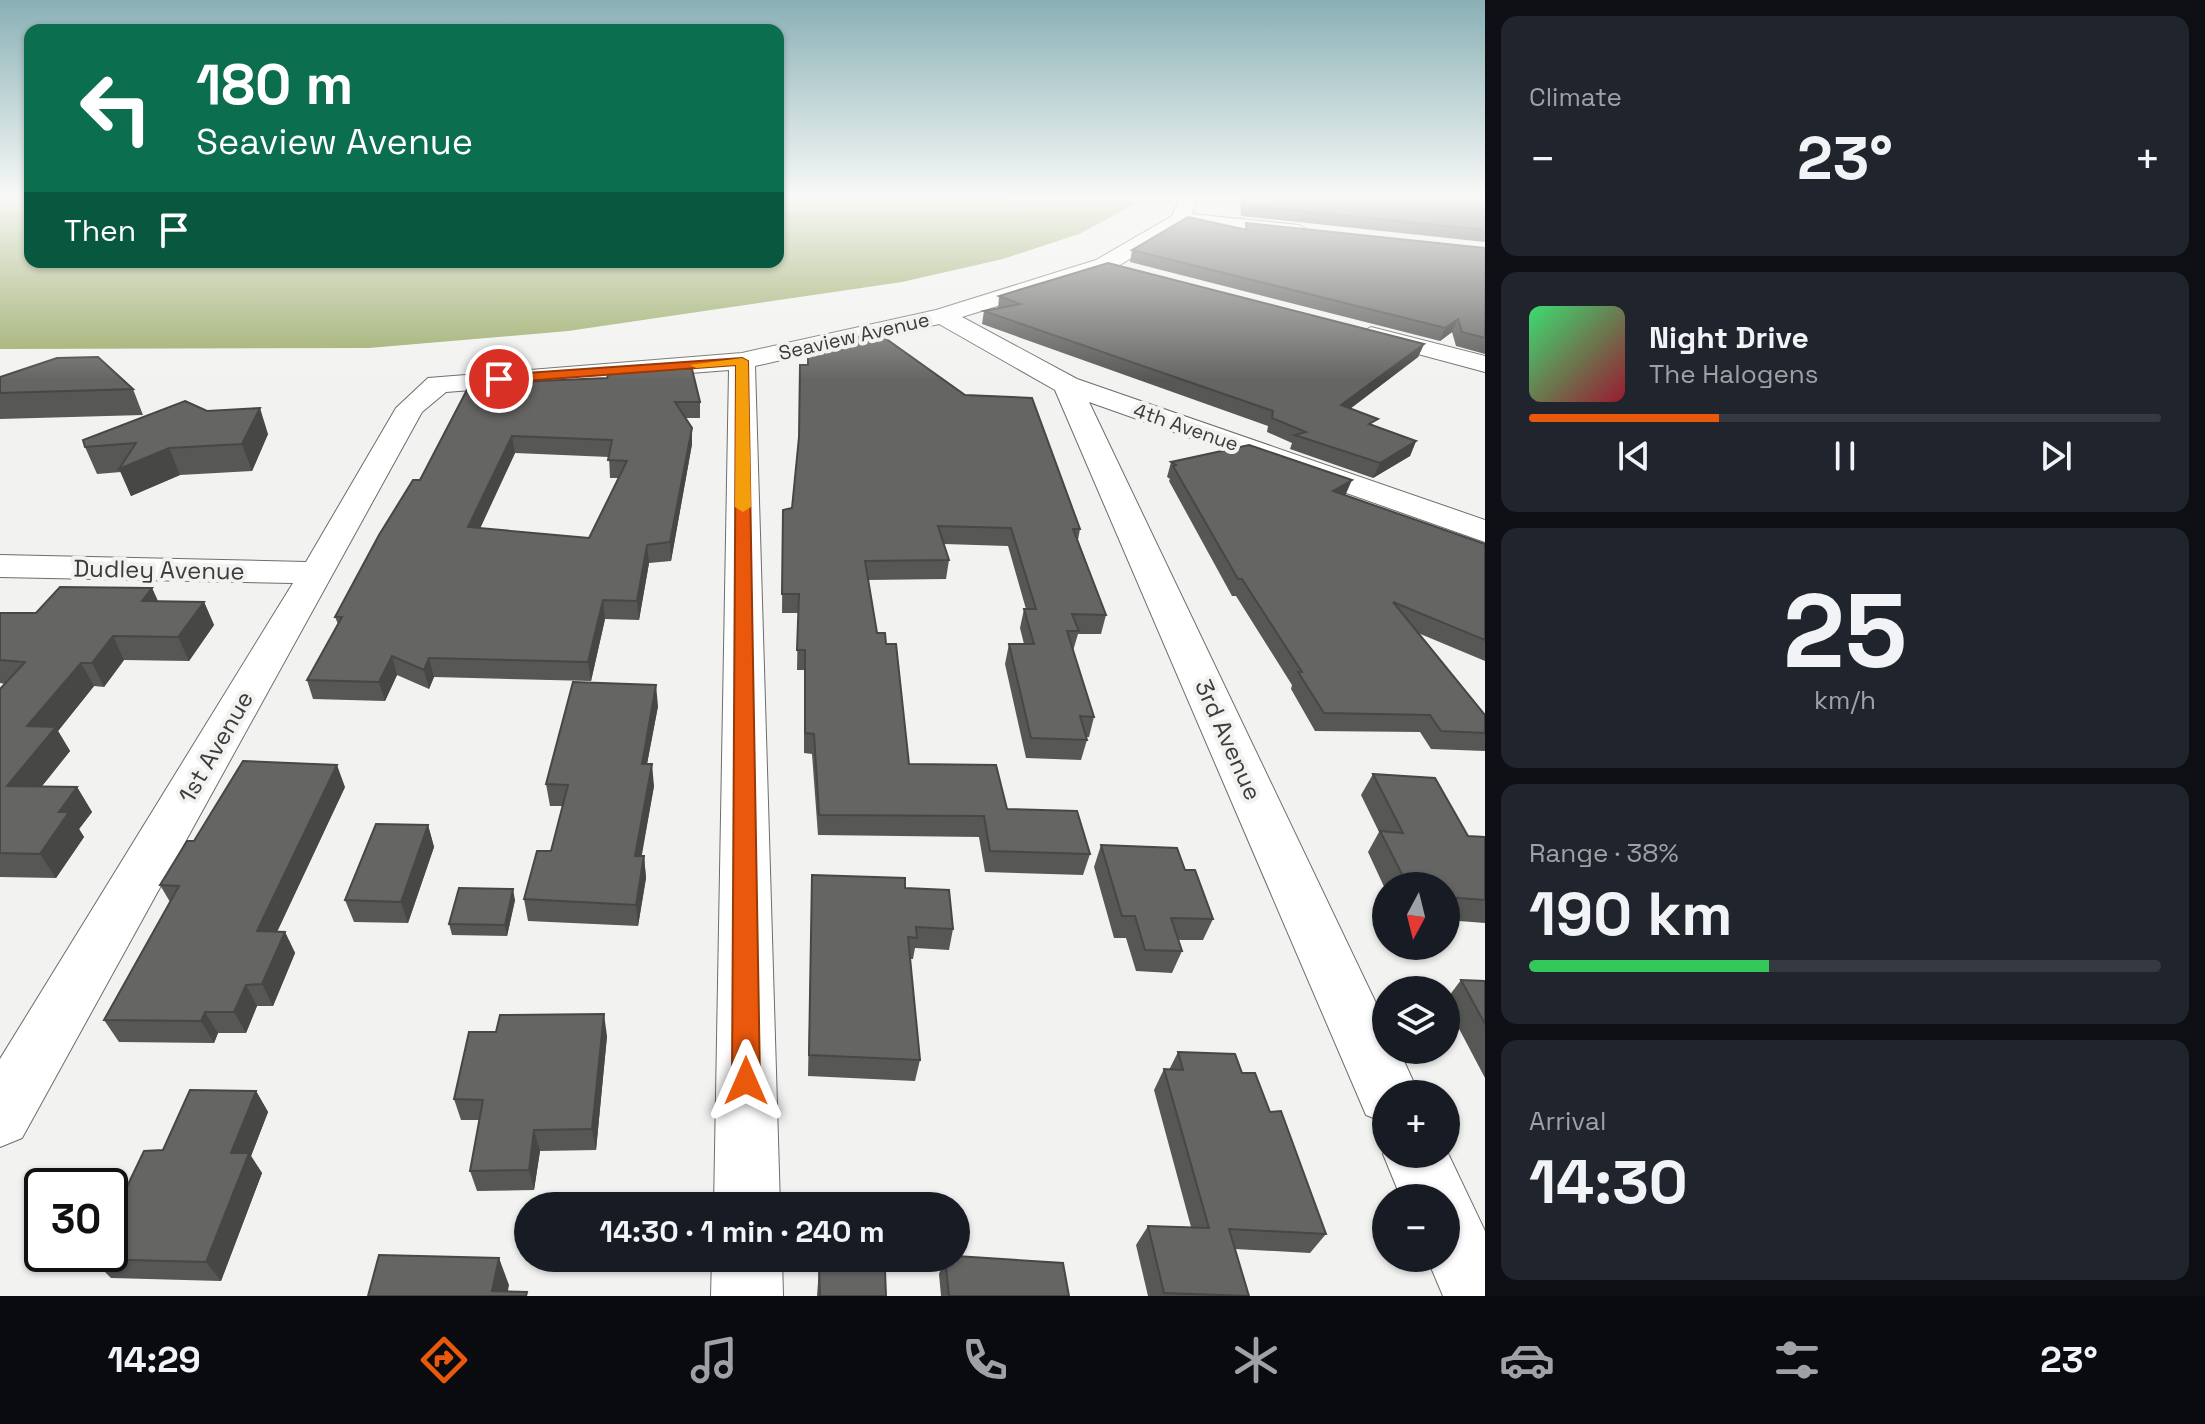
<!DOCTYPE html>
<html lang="en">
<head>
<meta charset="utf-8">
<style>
  :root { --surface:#171b24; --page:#20242c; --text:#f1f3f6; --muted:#9ea1a6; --line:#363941; --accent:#ea580c }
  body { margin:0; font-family:"Space Grotesk",sans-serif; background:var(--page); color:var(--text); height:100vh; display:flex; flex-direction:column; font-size:30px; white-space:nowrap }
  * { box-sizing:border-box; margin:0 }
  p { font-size:26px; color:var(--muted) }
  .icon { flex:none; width:44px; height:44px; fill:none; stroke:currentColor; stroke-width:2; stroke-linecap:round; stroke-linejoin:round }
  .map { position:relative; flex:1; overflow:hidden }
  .side { display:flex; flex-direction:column; gap:16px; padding:16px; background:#0d0f14; width:720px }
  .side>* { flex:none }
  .guide { position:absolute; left:24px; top:24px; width:760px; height:244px; border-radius:16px; box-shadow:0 2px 6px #0004; background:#0b6e4f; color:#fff; overflow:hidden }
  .needle { width:52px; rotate:187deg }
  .controls { position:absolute; left:1372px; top:872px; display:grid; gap:16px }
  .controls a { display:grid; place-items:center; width:88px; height:88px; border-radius:50%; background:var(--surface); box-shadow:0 2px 6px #0004; font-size:40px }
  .speed { position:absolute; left:24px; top:1168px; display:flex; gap:16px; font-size:40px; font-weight:700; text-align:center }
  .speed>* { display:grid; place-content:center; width:104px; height:104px; border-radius:50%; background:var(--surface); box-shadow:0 2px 6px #0004; line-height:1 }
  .speed .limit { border:4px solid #111; border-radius:12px; background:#fff; color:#111 }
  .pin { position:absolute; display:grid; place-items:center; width:68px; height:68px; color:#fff; margin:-34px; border:4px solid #fff; border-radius:50%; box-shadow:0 2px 8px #0007 }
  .me { position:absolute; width:88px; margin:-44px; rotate:0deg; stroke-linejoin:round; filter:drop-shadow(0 0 6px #0008) }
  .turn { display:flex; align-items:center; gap:28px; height:168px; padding:0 40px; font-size:36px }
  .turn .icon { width:104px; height:104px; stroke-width:2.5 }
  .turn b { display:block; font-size:56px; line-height:68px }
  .then { display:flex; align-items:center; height:76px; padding:0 40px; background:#0003; gap:16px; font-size:30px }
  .big { font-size:60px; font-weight:700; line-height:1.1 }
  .side .card { flex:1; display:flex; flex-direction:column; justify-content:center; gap:12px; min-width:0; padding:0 28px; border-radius:16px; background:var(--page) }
  .side .dial { align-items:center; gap:0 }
  .dial b { font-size:104px; line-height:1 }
  .song { display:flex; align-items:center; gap:24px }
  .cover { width:96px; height:96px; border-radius:12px; background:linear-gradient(135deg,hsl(140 70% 55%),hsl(350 70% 35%)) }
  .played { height:8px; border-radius:4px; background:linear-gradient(90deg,var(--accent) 30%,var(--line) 30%) }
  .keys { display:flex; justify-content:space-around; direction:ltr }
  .heat { display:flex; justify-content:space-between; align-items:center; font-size:44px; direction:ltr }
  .charge { height:12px; border-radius:6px; background:linear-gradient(90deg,#34c759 38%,var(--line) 0) }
  .trip { position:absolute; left:514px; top:1192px; width:456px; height:80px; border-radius:40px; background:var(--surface); box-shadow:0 2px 6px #0004; font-weight:700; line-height:80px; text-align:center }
  .menu { display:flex; height:128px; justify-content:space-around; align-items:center; background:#090b0e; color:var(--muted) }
  .menu .icon { width:56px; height:56px }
  .menu .current { color:var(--accent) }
  .menu b { font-size:36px; color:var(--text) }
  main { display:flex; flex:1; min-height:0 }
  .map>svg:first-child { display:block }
  .water { fill:#9bab69 }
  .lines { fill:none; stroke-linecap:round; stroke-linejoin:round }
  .minor-casing { stroke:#6d6e6b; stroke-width:2 }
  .minor { fill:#fff; fill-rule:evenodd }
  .wall { fill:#575855; fill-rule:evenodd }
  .shaded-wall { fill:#474745 }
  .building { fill:#656663; stroke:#474745; stroke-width:2; fill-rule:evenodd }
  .route { fill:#ea580c; stroke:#983908; stroke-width:2 }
  .slow { fill:#f59e0b }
  .labels { text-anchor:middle; stroke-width:8; stroke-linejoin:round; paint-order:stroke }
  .far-street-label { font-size:20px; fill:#3b3c3b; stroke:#f2f3f0 }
  .street-label { font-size:24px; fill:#3b3c3b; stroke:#f2f3f0 }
</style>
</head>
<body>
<main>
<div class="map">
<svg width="1485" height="1296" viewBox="0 0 1485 1296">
  <rect width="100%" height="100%" fill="#f2f3f0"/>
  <polygon class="water" points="0,198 30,198 30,262 778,262 778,198 1143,200 1079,234 1003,259 902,282 568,331 369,348 0,349"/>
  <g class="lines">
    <defs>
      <g id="minor">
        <polygon points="1180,198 1198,198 1192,214 1299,225 1309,231 1299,237 1184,225 1112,270 962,317 1077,379 1485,520 1485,542 1089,402 1386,1024 1386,1050 1399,1050 1419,1094 1386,1094 1386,1123 1366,1115 1055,390 939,324 755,366 780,1206 714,1206 729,370 446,392 422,412 22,1138 0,1147 0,1059 293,583 0,577 0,555 306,562 396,408 428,378 742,353 936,310 1096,260 1172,216"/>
        <polygon points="1371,327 1485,356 1485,372 1362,339 1359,334"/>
        <polygon points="1386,1147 1386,1154 1446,1154 1446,1149 1485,1231 1485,1296 1443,1296 1427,1258 1446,1258 1446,1198 1401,1198 1383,1154"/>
        <polygon points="712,1258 782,1258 783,1296 711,1296"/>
      </g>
    </defs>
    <use href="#minor" class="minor-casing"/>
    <use href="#minor" class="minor"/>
  </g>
  <g class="wall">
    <polygon points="1240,198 1482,198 1485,200 1485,242 1241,216"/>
    <polygon points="1246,223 1485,248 1485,354 1456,346 1452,332 1440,341 1130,262 1132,250 1245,229"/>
    <polygon points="999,296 1424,344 1418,357 1350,409 1375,426 1416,441 1410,456 1373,478 1290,449 1292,443 1267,432 1268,426 982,324 984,311 998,309"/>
    <polygon points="808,346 1080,529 1078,540 1106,615 1101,634 1078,634 1073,651 1094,717 1089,737 1086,737 1087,740 1081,760 1026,758 1005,664 1009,644 1024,644 1020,628 1024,609 1026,609 1008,546 944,544 949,560 946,579 868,580 877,633 886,644 909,764 1007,809 1090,854 1083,875 985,872 979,837 818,835 812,754 804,753 804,670 797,670 798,613 782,613 783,510 792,508 807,365"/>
    <polygon points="0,377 133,389 143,415 0,419"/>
    <path d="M607 378 700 402V418H686L692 444 671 561 649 563 639 620 605 619 591 681 434 677 429 689 397 675 385 701 313 699 307 680 338 624 335 617 420 480ZM515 453 609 457 610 478H618L589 538 480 528Z"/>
    <polygon points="207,411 268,434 252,471 180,475 131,496 121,472 97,474 85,447"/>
    <polygon points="1171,462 1345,496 1485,544 1485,661 1418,633 1485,715 1485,751 1431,749 1420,732 1315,731 1291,689 1292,685 1236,596 1232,596 1169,481 1170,479 1167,477"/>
    <polygon points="152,588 158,601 204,602 214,625 189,661 124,660 104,687 94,686 58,731 70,751 42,786 77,787 92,812 79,829 84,837 56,878 0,877 0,689 5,684 0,683 0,613 36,613"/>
    <polygon points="658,706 647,764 654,786 641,856 644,856 646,878 638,926 528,921 524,899 551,851 563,806 550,806 546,784"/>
    <polygon points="1373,774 1468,836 1485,837 1485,923 1446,920 1446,886 1386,886 1386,891 1368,852 1379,832 1361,795"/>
    <polygon points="345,787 277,932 285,932 295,953 273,1006 257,1006 246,1033 218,1033 214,1043 119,1042 104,1020 170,902 160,885"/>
    <polygon points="428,825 434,847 408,923 354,922 345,900"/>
    <polygon points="1101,845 1213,919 1203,940 1178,940 1182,951 1172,973 1136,971 1126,938 1114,938 1094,867"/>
    <polygon points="812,875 953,929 949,950 915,948 913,959 910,959 920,1060 915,1081 808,1076"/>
    <polygon points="515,900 507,936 452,935 449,924"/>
    <polygon points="1461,980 1485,981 1485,1078 1446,1004 1446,1000"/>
    <polygon points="607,1036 596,1150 540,1151 534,1190 477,1191 470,1171 479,1120 461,1120 454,1099"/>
    <polygon points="1178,1052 1242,1073 1270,1112 1326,1234 1310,1253 1235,1249 1249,1296 1148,1296 1136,1245 1148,1226 1191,1227 1154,1090 1164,1069 1169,1070"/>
    <polygon points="256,1091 268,1112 251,1156 262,1173 221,1281 111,1278 92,1259 163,1150"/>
    <polygon points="944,1258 956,1258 1069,1296 941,1296 939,1274"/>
    <polygon points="819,1268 886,1296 817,1296"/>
  </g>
  <g class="shaded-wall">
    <polygon points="1458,319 1452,332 1440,341 1445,328"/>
    <polygon points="1424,344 1418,357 1335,420 1341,405"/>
    <polygon points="260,408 268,434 252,471 242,444"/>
    <polygon points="692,428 692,444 671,561 670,542"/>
    <polygon points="512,436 515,453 472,546 468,527"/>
    <polygon points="1416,441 1410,456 1373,478 1380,463"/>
    <polygon points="169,448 180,475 131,496 119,469"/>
    <polygon points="1352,480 1345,496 1333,491"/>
    <polygon points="647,545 649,563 639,620 637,601"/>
    <polygon points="152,588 162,611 142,601"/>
    <polygon points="603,600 605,619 591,681 588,662"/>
    <polygon points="204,602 214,625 189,661 178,637"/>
    <polygon points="113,636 124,660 104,687 92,663"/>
    <polygon points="392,656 397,675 385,701 379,682"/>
    <polygon points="429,658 434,677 429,689 424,670"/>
    <polygon points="81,663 94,686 58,731 70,751 23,810 7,786 27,726"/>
    <polygon points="656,685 658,706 643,785 642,764"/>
    <polygon points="652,764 654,786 638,877 635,856"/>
    <polygon points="337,765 345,787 267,953 257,931"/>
    <polygon points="77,787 92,812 79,829 84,837 56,878 40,854 59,812"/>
    <polygon points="428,825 434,847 408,923 401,902"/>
    <polygon points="644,856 646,878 638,926 636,905"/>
    <polygon points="513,889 515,900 507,936 505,925"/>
    <polygon points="285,932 295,953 273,1006 262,984"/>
    <polygon points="246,985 257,1006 246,1033 234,1012"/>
    <polygon points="205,1012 218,1033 214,1043 201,1021"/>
    <polygon points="604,1014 607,1036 596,1150 592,1129"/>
    <polygon points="256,1091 268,1112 251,1156 262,1173 221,1281 206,1262 231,1153"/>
    <polygon points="534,1130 540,1151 534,1190 529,1170"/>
    <polygon points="499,1258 509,1285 507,1296 492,1291"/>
  </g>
  <g class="building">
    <polygon points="1244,198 1482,198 1485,200 1485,230 1244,205"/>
    <polygon points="1188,217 1247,230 1246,223 1485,248 1485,338 1462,332 1458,319 1445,328 1132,250"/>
    <polygon points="1108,263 1424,344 1341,405 1378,419 1369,424 1416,441 1380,463 1295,435 1306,432 1272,418 1273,411 984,311 1020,304 999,296"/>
    <polygon points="878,333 965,395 1032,398 1080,529 1073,529 1106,615 1072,614 1079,631 1067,631 1094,717 1080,716 1087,740 1031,738 1009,644 1034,644 1024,609 1036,609 1011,528 938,526 949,560 865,561 877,633 885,633 886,644 896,644 909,764 996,765 1007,809 1077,811 1090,854 990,851 984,816 819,815 814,734 805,733 805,650 797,650 799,594 782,594 783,510 792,508 799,437 800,365 808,365 808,346"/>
    <polygon points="98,357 133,389 0,393 0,377 57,358"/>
    <path d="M610 369H692L700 402H675L692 428 670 542 647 545 637 601 603 600 588 662 429 658 424 670 392 656 379 682 307 680 342 617H335L379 535 413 480H420L470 384 607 378ZM512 436 612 440 608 460 627 461 589 538 468 527Z"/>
    <polygon points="185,401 207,411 260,408 242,444 169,448 119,469 136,443 85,447 83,440"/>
    <polygon points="1249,445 1352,480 1333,491 1485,544 1485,640 1393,602 1485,715 1485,733 1441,731 1430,715 1324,713 1298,672 1302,672 1242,579 1238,579 1173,466 1176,465 1171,462"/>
    <polygon points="60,587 152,588 142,601 204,602 178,637 113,636 92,663 81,663 27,726 56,727 7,786 77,787 59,812 69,812 40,854 0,853 0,689 25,662 0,660 0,613 36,613"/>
    <polygon points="573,682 656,685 642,764 652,764 635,856 644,856 636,905 524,899 537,851 551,851 568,785 546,784"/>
    <polygon points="243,761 337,765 257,931 285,932 262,984 246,985 234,1012 205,1012 201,1021 104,1020 179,886 160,885 187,841 194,841"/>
    <polygon points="1373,774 1435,778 1468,836 1485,837 1485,900 1446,897 1446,886 1408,886 1380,831 1403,833"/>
    <polygon points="376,824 428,825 401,902 345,900"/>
    <polygon points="1101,845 1177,848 1185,870 1195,870 1213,919 1171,918 1182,951 1145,950 1135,916 1122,916"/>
    <polygon points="812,875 905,878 905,888 949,890 953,929 916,927 917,938 908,937 920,1060 809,1055"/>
    <polygon points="459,888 513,889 505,925 449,924"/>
    <polygon points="1461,980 1485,981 1485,1024"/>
    <polygon points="604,1014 592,1129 534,1130 529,1170 470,1171 483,1100 454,1099 469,1032 496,1032 500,1015"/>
    <polygon points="1178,1052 1235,1054 1242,1073 1255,1073 1270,1112 1281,1111 1326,1234 1229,1229 1249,1296 1164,1293 1148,1226 1209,1228 1164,1069 1183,1070"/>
    <polygon points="190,1090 256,1091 231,1153 249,1153 206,1262 92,1259 95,1254 110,1254 110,1222 144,1151 163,1150"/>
    <polygon points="379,1255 499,1258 492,1291 527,1292 526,1296 368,1296"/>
    <polygon points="956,1256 1063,1263 1069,1296 949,1296 945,1258 956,1258"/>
    <polygon points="819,1268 885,1271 886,1296 820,1296"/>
  </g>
  <linearGradient id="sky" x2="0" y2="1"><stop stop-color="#89b0b5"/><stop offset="0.52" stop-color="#f9faf8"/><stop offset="1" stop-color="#f9faf8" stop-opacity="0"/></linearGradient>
  <rect width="1485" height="380" fill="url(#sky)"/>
  <polygon class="route" points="742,358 748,361 760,1081 756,1090 746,1094 736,1090 732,1081 736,365 499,383 493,379 499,375"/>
  <polygon class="slow" points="742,358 748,361 751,507 743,512 735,507 736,365 696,368 690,365"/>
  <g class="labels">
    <g class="far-street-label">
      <text transform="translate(854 336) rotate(-13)" y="7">Seaview Avenue</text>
      <text transform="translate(1186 427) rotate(19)" y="7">4th Avenue</text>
    </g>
    <g class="street-label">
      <text transform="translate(159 570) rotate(1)" y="8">Dudley Avenue</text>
      <text transform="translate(1228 740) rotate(66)" y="8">3rd Avenue</text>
      <text transform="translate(216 747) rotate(-60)" y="8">1st Avenue</text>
    </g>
  </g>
</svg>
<div class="controls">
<a><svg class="needle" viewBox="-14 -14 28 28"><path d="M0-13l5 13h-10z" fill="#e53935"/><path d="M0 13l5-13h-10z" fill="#9ea1a6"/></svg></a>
<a><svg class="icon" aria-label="layers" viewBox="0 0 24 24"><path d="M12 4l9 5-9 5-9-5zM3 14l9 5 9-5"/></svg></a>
<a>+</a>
<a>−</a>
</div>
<div class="speed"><div class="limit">30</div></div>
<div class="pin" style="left:499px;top:379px;background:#d93025"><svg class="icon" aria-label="arrive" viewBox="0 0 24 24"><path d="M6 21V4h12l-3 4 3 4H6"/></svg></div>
<svg class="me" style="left:746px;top:1081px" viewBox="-20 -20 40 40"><path d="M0-17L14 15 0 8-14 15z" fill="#ea580c" stroke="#fff" stroke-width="4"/></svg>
<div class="trip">14:30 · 1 min · 240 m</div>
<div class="guide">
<div class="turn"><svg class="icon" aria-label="left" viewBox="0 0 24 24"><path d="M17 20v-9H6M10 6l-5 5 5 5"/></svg><div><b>180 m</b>Seaview Avenue</div></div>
<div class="then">Then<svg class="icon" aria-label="arrive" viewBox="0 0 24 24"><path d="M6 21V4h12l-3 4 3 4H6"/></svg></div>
</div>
</div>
<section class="side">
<div class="card"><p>Climate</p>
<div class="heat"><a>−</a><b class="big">23°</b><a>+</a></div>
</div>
<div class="card">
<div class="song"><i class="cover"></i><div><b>Night Drive</b><p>The Halogens</p></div></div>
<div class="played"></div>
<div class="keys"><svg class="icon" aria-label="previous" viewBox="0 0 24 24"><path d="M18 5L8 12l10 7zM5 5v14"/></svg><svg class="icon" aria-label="pause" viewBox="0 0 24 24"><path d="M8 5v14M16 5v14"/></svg><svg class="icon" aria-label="next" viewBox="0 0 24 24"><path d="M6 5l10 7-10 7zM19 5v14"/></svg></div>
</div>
<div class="card dial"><b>25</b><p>km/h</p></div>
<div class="card"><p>Range · 38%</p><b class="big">190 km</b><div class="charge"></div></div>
<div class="card"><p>Arrival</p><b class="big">14:30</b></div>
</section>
</main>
<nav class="menu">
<b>14:29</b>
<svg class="icon current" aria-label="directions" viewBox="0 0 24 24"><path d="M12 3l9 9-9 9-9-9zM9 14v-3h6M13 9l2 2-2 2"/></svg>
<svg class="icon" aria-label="music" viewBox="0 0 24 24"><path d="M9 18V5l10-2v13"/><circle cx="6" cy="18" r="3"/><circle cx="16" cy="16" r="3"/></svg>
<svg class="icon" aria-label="phone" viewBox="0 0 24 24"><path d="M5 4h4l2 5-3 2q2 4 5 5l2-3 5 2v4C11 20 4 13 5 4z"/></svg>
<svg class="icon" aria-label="climate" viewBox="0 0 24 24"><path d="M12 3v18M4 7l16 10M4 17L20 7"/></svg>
<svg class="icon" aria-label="car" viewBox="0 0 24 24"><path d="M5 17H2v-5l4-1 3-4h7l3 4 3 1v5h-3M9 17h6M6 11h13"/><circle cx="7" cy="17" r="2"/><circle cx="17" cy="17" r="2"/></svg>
<svg class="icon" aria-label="filters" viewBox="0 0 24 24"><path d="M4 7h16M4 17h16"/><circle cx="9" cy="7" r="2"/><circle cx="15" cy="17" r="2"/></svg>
<b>23°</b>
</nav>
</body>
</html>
